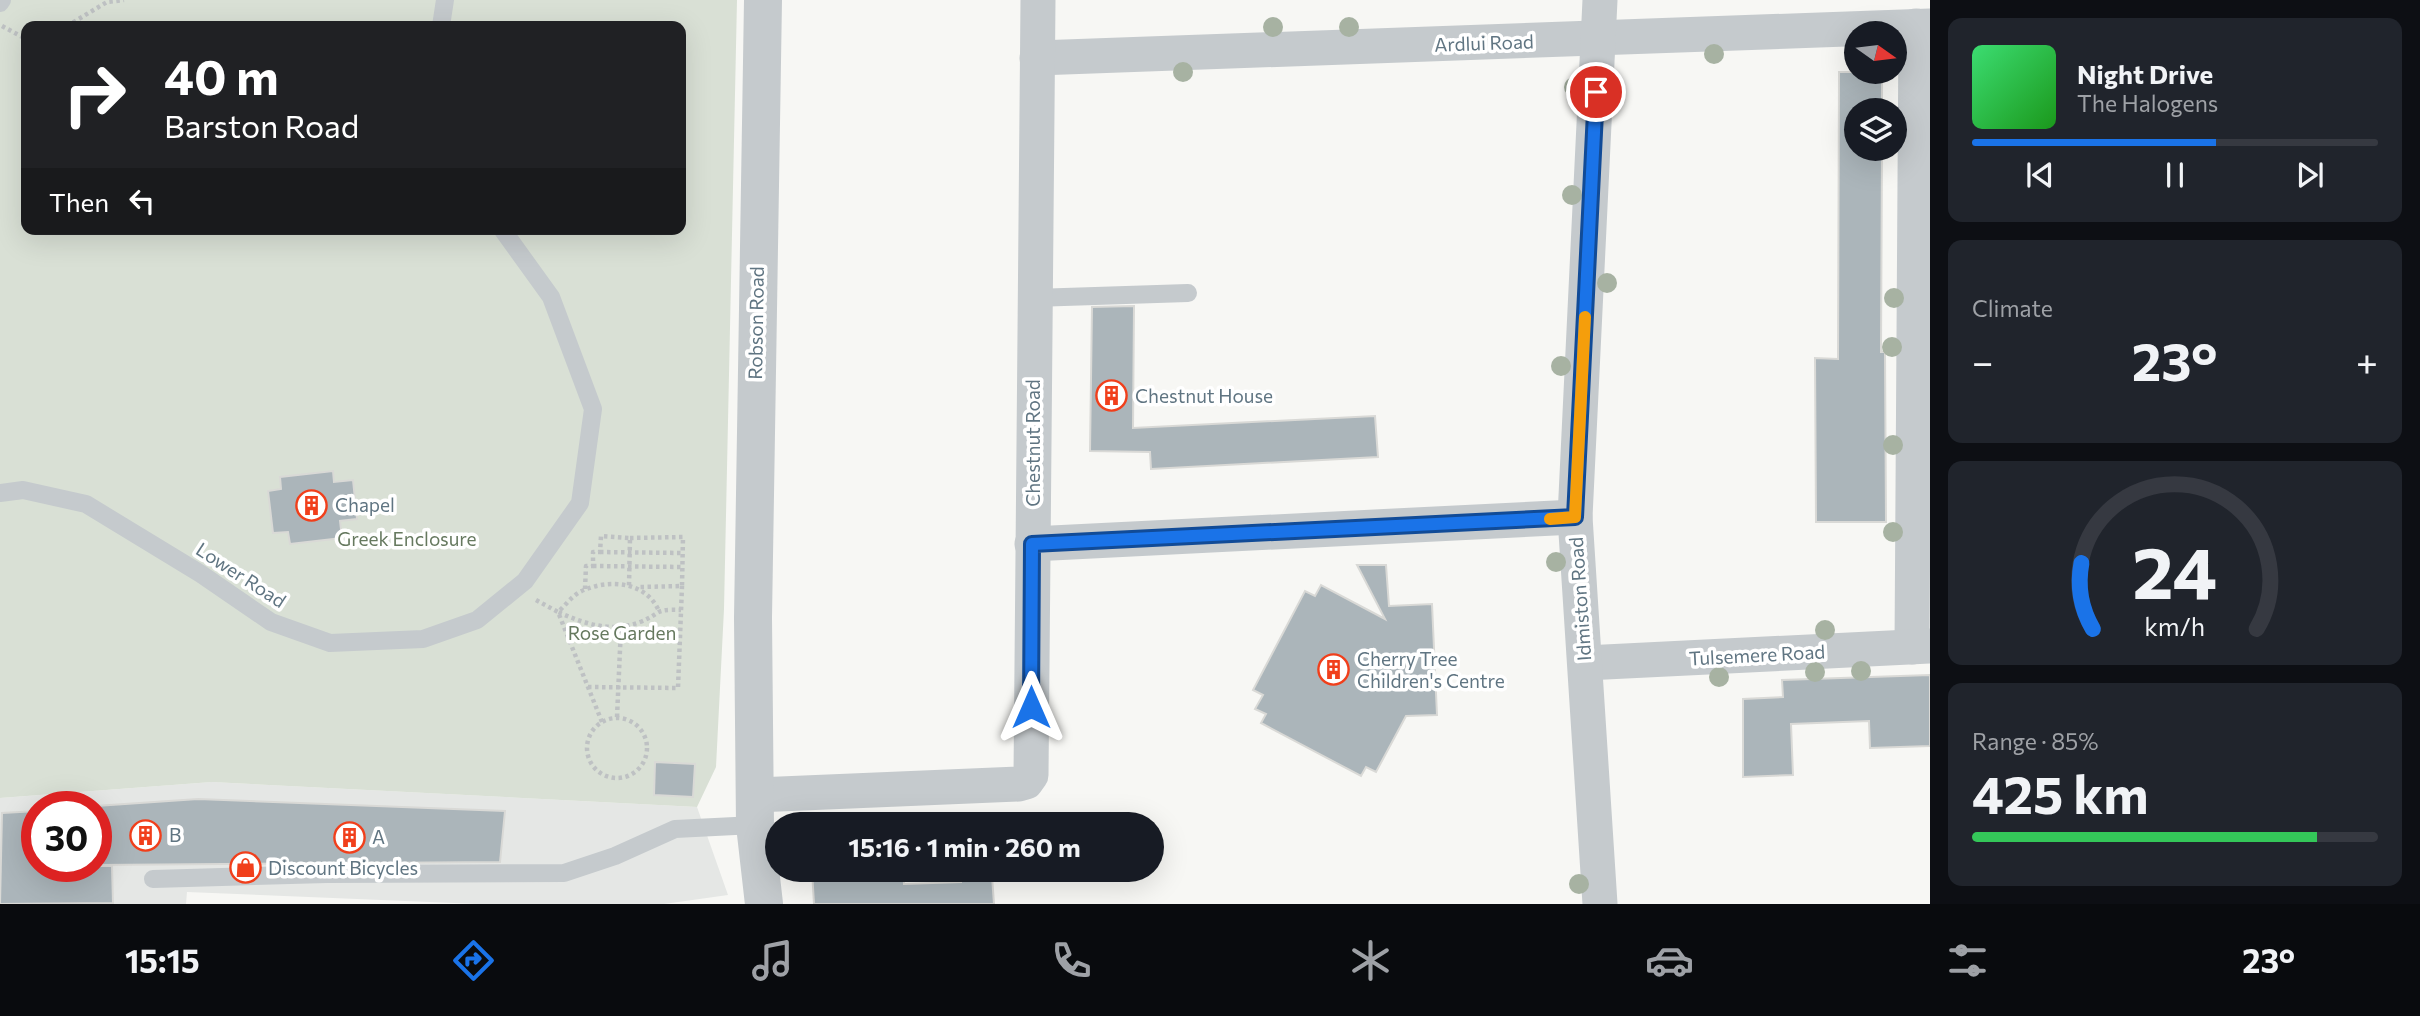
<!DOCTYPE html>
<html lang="en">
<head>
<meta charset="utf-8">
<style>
  :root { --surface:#171b24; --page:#20242c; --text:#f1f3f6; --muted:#9ea1a6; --line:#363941; --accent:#1a73e8 }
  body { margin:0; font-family:Commissioner,sans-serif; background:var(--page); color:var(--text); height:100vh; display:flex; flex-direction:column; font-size:26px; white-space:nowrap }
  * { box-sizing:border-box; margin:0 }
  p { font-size:23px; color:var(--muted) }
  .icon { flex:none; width:38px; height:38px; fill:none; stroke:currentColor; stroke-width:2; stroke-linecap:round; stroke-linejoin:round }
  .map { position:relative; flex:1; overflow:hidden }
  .panel { display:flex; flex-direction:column; gap:18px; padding:18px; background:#0d0f14; width:490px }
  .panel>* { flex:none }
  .banner { position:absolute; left:21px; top:21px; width:665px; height:214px; border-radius:14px; box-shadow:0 7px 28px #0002; background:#202124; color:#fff; overflow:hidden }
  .needle { width:46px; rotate:104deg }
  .fabs { position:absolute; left:1844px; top:21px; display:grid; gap:14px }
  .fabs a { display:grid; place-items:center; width:63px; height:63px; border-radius:50%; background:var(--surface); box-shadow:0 7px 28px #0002; font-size:35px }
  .speed { position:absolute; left:21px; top:791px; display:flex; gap:14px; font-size:35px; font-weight:700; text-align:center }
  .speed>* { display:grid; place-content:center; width:91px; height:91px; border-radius:50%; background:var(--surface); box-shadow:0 7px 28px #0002; line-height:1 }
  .speed .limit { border:10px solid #d22; background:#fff; color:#111 }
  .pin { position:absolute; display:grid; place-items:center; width:60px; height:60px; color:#fff; margin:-30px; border:4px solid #fff; border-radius:50%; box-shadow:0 2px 7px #0007 }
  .me { position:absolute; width:77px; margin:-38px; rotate:0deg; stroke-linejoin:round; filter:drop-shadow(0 0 5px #0008) }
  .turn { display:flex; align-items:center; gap:24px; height:147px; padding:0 28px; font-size:32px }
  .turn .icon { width:91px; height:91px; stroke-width:2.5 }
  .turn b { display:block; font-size:49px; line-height:60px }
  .then { display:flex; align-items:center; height:66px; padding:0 28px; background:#0003; gap:14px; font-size:26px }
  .big { font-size:52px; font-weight:700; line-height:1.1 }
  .panel .card { flex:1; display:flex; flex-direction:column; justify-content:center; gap:10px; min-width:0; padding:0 24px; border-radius:14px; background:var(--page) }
  .panel .dial { align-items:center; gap:0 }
  .dial svg { height:182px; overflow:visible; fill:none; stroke:var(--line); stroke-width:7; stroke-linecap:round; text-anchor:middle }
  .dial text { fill:var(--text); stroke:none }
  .song { display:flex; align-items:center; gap:21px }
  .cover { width:84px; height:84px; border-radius:10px; background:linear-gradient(135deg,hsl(140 70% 55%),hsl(120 70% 35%)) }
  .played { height:7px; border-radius:4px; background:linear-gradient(90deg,var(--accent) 60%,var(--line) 60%) }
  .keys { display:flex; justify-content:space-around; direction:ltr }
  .heat { display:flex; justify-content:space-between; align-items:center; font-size:38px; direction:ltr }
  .charge { height:10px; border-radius:5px; background:linear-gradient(90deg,#34c759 85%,var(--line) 0) }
  .trip { position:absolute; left:765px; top:812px; width:399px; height:70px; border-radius:35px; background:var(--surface); box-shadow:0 7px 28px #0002; font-weight:700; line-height:70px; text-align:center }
  .tab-bar { display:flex; height:112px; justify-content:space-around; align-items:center; background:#090b0e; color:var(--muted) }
  .tab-bar .icon { width:49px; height:49px }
  .tab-bar .selected { color:var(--accent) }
  .tab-bar b { font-size:32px; color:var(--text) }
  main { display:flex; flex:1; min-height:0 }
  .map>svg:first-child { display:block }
  .built { fill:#e5e7e5; fill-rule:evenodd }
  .green { fill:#d9e0d5; fill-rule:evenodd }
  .building { fill:#abb5ba; stroke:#d9d9d6; stroke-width:2 }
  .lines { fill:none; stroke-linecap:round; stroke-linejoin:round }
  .path { stroke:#bec1c3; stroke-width:4.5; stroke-dasharray:3.5 3.5; stroke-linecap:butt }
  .service { stroke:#c5cacd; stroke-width:18 }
  .minor { stroke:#c5cacd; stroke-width:35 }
  .tertiary { stroke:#c5cacd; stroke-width:38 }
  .tree { fill:#a7b2a2 }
  .route-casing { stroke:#114b97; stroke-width:18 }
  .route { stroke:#1a73e8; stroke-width:12 }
  .slow { stroke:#f59e0b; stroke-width:12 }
  .labels { text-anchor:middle; stroke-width:7; stroke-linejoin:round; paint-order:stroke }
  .street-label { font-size:19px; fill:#607582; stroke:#fff }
  .poi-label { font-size:19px; fill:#607582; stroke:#fff; text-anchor:start }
  .park-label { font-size:19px; fill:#66795f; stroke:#fff }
</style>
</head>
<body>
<main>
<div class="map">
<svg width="1930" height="904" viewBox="0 0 1930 904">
  <rect width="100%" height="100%" fill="#f7f7f4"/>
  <path class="built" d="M212 782 697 807 728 895 664 904H478L187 892 186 904H0V798ZM37 807H96V866H37Z"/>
  <path class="green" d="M0 0H737L724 609 716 767 697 807 212 782 0 798ZM26 26H681V229H26Z"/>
  <g class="building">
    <polygon points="1839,72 1882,72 1882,110 1857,110 1857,149 1882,149 1881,352 1885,352 1886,522 1816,522 1815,358 1838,359"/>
    <polygon points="1134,306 1133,428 1375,416 1378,457 1151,469 1150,452 1090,451 1092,307"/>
    <polygon points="333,471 334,482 353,480 357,519 340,521 342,538 290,544 288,532 273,533 268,491 281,489 280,477"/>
    <polygon points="1357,565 1386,565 1389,606 1432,604 1437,715 1406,716 1376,772 1366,767 1361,776 1261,723 1266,714 1255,709 1263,695 1253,690 1305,591 1315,596 1321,585 1385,619"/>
    <polygon points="1930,675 1930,746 1870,748 1869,721 1791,724 1793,775 1743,777 1743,699 1783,697 1782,680"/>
    <polygon points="655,762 695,764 693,797 654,795"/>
    <polygon points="198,799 505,811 500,862 96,865 96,806"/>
    <polygon points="37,811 37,866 112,866 113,903 0,904 2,813"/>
    <polygon points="812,870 903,870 904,884 961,882 961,877 992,876 994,904 814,904"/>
  </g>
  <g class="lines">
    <g class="path">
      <polyline points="2,26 26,39"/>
      <polyline points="67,26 107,2 124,0"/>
      <polyline points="630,538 683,537 682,586 640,587"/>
      <polyline points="600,552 683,553"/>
      <polyline points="593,566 682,567"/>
      <polyline points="585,589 586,566 593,566 593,552 600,552 601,536 630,538 629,586"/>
      <polyline points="536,600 558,612 602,722"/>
      <path d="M658 609C645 582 610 579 584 590 573 594 566 605 558 612 585 624 612 633 640 622 663 613 652 609 681 610"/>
      <polyline points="588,687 678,688 682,586"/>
      <polyline points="617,717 621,627"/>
      <circle cx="617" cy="748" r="30"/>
    </g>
    <g class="service">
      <polyline points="0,3 2,0"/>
      <polyline points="441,26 445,0"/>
      <polyline points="1033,298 1188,293"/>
      <polyline points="0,493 23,490 86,504 201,574 271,622 330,643 423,639 477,620 525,581 580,503 593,409 551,297 502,229"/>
      <polyline points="153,879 327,874 564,873 615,856 675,829 755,825"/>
    </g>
    <g class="minor">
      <polyline points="1037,58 1930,26"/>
      <polyline points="1032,544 1575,517"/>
      <polyline points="1912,647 1916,26"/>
      <polyline points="1585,663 1930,646"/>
      <polyline points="756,795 1019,784 1026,782 1031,775 1038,0"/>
      <polyline points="1600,904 1575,517 1600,0"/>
    </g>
    <polyline class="tertiary" points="763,0 753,618 755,825 764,904"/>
  </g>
  <g class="tree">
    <circle cx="1273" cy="27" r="10"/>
    <circle cx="1349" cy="27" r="10"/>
    <circle cx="1714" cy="54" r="10"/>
    <circle cx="1183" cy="72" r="10"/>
    <circle cx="1574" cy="87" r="10"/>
    <circle cx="1572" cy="195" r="10"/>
    <circle cx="1607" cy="283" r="10"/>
    <circle cx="1894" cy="298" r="10"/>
    <circle cx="1892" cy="347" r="10"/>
    <circle cx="1561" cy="366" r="10"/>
    <circle cx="1893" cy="445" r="10"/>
    <circle cx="1893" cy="532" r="10"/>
    <circle cx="1556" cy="562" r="10"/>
    <circle cx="1825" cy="630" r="10"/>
    <circle cx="1861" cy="671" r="10"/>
    <circle cx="1815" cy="672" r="10"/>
    <circle cx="1719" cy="677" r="10"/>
    <circle cx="1579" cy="884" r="10"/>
  </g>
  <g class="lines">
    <defs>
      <polyline id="route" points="1031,707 1032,544 1575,517 1596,92"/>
    </defs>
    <use href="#route" class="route-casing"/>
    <use href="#route" class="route"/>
    <polyline class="slow" points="1550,519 1575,517 1585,317"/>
  </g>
  <defs>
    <symbol id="building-ring" viewBox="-11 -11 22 22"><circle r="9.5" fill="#fff" stroke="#f13f1b" stroke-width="1.5"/><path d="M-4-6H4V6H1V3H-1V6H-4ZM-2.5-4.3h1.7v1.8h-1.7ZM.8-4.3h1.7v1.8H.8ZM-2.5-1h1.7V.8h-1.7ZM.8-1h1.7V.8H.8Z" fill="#f13f1b"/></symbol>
    <symbol id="shop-ring" viewBox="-11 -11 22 22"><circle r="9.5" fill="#fff" stroke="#f13f1b" stroke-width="1.5"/><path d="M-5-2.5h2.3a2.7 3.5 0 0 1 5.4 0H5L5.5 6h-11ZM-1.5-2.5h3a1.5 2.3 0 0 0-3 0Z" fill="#f13f1b"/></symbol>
  </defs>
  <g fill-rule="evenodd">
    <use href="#building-ring" x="1094" y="378" width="35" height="35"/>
    <use href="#building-ring" x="294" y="488" width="35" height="35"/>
    <use href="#building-ring" x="1316" y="652" width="35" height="35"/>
    <use href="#building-ring" x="128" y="818" width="35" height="35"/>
    <use href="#building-ring" x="332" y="820" width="35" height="35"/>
    <use href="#shop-ring" x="228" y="850" width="35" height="35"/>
  </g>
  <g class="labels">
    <g class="street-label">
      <text transform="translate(1484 43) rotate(-2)" y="7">Ardlui Road</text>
      <text transform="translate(756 323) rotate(-89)" y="7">Robson Road</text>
      <text transform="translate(1033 443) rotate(-90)" y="7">Chestnut Road</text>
      <text transform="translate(241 575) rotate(33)" y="7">Lower Road</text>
      <text transform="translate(1580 599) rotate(-94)" y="7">Idmiston Road</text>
      <text transform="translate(1757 655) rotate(-3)" y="7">Tulsemere Road</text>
    </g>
    <g class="poi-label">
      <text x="1135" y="403">Chestnut House</text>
      <text x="335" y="512">Chapel</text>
      <text x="1357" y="666">Cherry Tree<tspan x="1357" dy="22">Children's Centre</tspan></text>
      <text x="169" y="842">B</text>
      <text x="372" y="844">A</text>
      <text x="268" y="875">Discount Bicycles</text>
    </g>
    <g class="park-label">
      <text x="407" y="546">Greek Enclosure</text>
      <text x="622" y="640">Rose Garden</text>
    </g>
  </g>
</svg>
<div class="fabs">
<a><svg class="needle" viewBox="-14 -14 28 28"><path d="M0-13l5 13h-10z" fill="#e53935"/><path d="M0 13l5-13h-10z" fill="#9ea1a6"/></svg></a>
<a><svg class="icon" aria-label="layers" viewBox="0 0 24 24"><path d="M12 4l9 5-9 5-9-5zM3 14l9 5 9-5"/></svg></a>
</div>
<div class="speed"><div class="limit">30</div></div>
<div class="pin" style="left:1596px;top:92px;background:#d93025"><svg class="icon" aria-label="arrive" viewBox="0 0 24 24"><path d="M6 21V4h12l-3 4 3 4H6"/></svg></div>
<svg class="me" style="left:1031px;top:707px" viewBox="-20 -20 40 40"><path d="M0-17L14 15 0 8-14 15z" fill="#1a73e8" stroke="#fff" stroke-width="4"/></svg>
<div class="trip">15:16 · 1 min · 260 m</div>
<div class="banner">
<div class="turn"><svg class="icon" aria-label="right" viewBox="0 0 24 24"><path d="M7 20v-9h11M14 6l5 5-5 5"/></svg><div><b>40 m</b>Barston Road</div></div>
<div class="then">Then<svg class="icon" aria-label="left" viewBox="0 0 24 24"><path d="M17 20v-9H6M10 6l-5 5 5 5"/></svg></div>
</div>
</div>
<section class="panel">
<div class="card">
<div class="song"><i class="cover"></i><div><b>Night Drive</b><p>The Halogens</p></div></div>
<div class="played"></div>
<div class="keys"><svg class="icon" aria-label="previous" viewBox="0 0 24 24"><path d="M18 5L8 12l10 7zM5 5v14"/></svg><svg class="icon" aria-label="pause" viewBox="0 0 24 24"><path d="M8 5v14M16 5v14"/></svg><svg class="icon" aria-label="next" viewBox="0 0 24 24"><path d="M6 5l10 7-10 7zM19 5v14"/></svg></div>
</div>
<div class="card"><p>Climate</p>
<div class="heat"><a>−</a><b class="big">23°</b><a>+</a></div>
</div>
<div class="card dial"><svg viewBox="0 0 100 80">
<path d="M14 69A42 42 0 1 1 86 69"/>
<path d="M14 69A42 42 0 0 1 9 40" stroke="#1a73e8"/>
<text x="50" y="56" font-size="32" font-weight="700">24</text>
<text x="50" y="72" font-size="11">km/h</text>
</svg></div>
<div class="card"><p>Range · 85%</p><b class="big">425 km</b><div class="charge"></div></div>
</section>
</main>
<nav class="tab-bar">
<b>15:15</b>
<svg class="icon selected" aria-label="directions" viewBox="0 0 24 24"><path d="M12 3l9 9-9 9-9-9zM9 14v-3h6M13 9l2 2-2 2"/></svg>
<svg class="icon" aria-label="music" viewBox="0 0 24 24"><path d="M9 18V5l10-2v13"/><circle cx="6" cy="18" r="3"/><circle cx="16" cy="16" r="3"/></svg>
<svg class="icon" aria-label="phone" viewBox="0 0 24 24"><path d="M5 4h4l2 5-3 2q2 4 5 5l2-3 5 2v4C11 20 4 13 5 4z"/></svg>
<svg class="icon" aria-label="climate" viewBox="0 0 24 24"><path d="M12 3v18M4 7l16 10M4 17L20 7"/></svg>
<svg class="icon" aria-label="car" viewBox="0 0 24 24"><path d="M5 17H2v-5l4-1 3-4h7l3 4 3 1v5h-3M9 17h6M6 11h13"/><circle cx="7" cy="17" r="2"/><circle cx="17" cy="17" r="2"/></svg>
<svg class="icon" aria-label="filters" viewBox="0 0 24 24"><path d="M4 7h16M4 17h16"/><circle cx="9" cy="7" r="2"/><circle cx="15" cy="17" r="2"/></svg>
<b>23°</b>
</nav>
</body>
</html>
